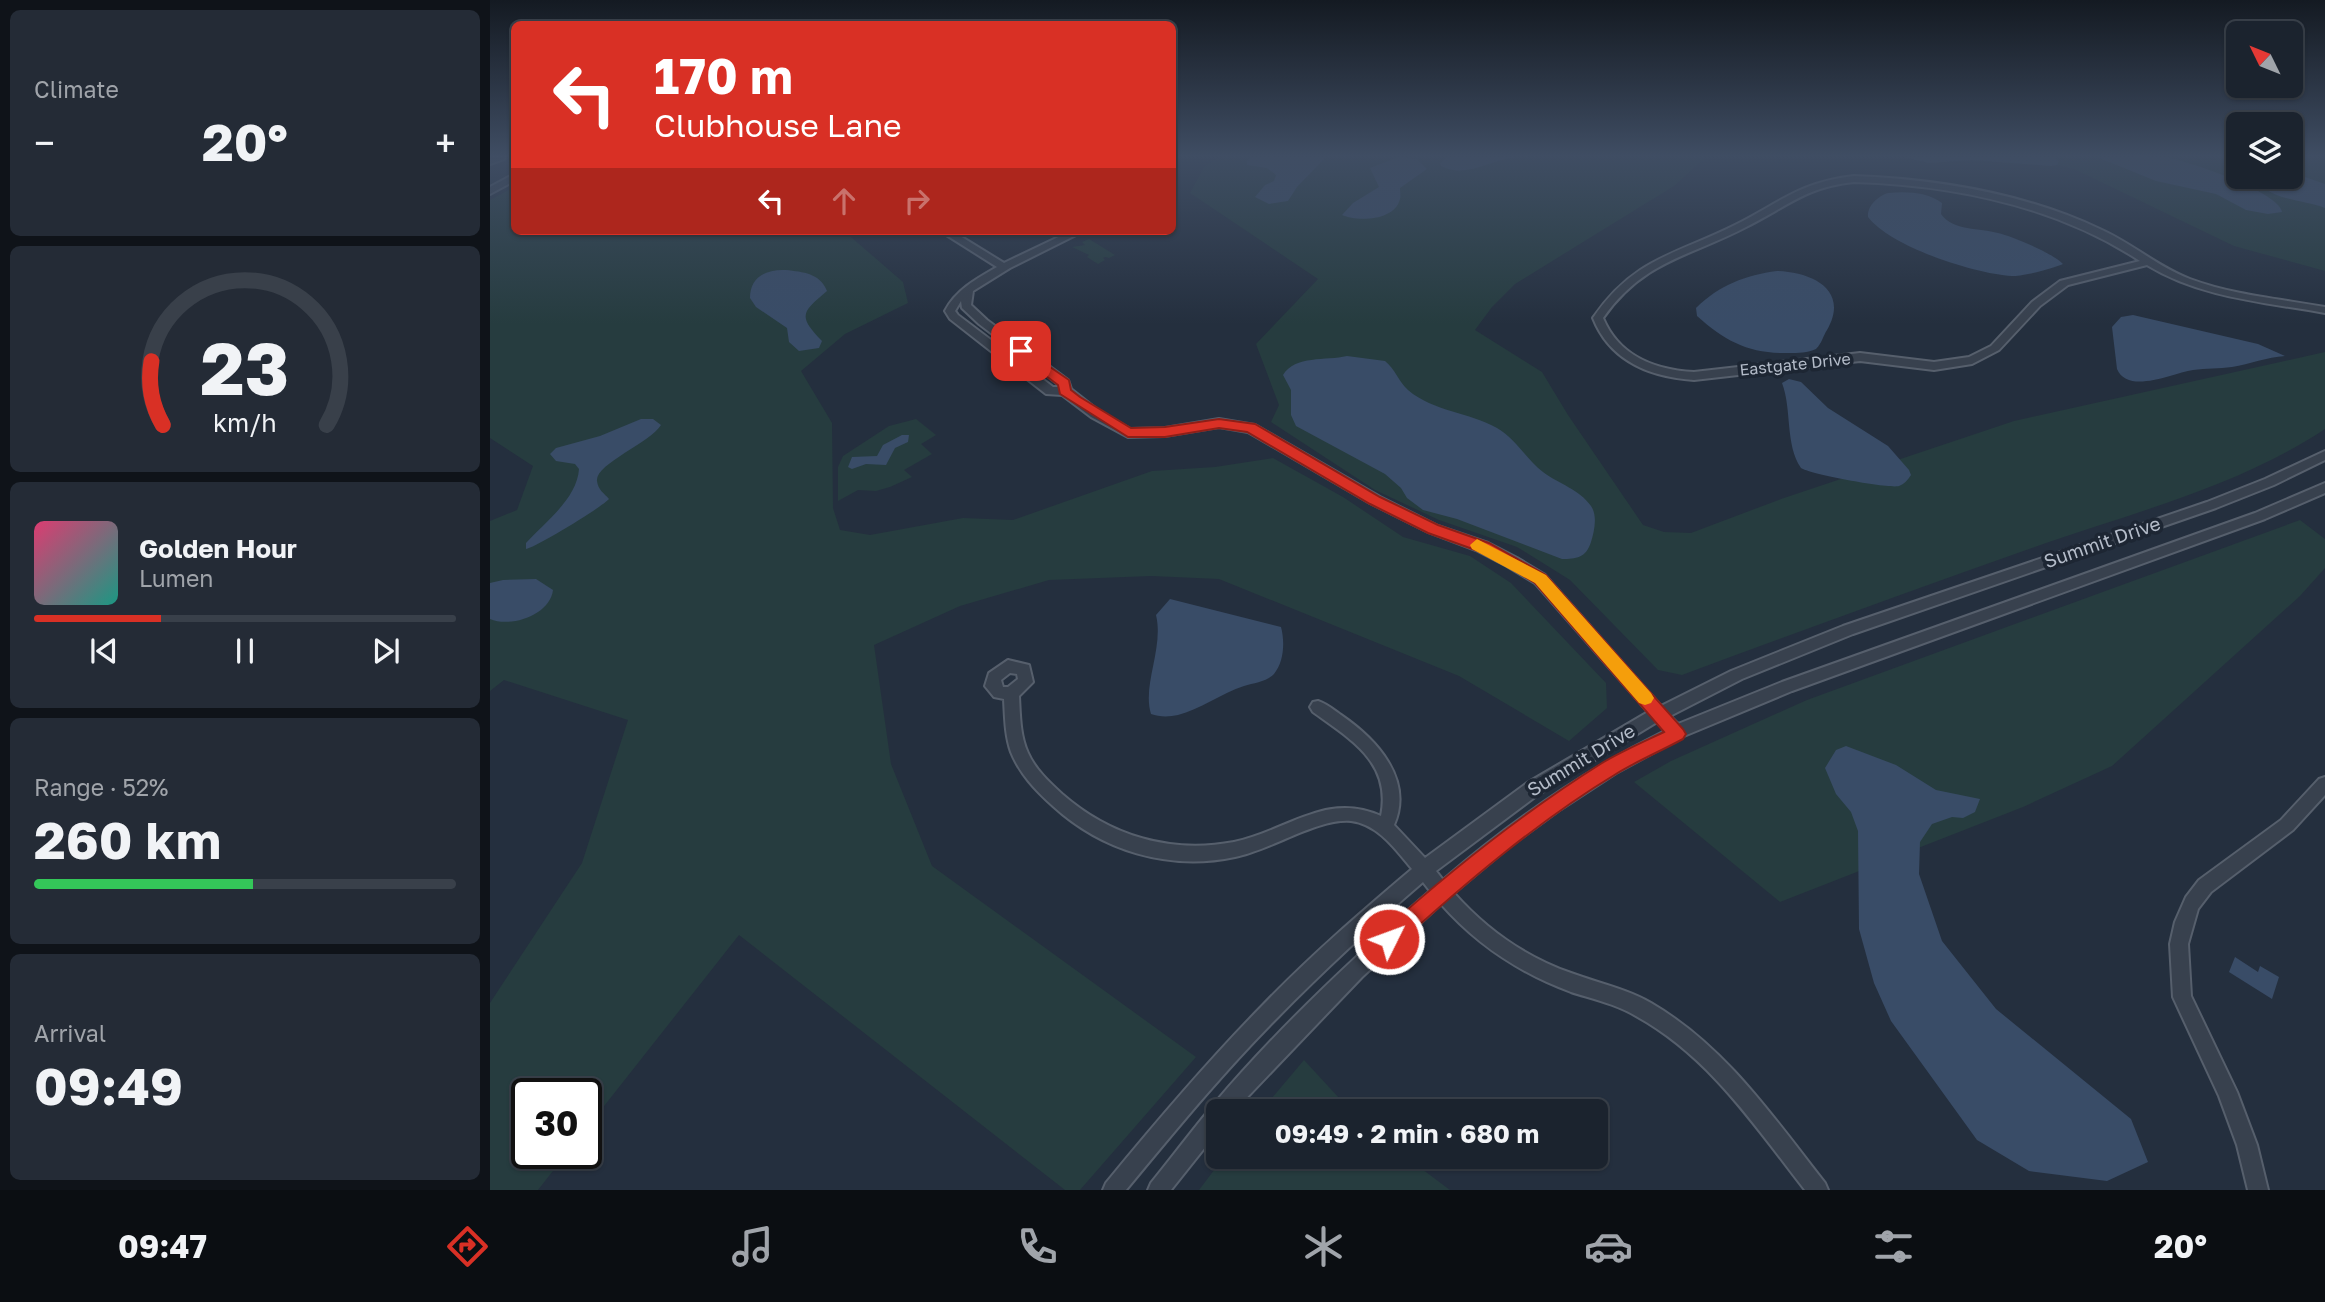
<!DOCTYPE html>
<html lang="en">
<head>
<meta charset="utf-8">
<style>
  :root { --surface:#1b232e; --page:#242b36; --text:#f1f3f6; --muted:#a0a4aa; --line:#39404a; --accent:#d93025 }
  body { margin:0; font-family:"Golos Text",sans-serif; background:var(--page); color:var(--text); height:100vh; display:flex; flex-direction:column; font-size:26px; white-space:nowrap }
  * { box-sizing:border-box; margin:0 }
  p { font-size:23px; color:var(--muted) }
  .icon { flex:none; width:38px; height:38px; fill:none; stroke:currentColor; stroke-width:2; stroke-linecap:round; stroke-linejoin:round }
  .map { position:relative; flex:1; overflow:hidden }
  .sheet { display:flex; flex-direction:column; gap:10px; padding:10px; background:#0f1319; width:490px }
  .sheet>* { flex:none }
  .hud { position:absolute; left:21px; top:21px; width:665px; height:214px; border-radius:10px; box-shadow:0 2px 5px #0004,0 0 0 2px var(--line); background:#d93025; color:#fff; overflow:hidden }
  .needle { width:46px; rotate:313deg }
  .controls { position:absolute; left:1736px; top:21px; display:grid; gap:14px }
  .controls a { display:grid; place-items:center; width:77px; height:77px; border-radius:10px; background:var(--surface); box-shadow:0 2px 5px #0004,0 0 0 2px var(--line); font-size:35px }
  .speed { position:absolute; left:21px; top:1078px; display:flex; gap:14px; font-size:35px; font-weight:700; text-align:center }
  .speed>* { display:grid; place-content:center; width:91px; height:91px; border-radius:50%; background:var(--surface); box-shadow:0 2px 5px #0004,0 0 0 2px var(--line); line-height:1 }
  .speed .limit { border:4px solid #111; border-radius:10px; background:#fff; color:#111 }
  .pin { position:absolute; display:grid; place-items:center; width:60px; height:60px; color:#fff; margin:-30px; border-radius:14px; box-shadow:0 4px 10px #0006 }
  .me { position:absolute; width:77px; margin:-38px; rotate:48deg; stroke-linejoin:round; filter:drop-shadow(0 0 5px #0008) }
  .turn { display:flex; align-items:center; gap:24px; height:147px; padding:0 28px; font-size:32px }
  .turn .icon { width:91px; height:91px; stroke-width:2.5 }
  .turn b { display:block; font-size:49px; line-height:60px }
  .lanes { display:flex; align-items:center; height:66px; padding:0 28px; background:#0003; justify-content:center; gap:35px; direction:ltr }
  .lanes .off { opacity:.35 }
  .big { font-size:52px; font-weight:700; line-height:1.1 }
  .sheet .tile { flex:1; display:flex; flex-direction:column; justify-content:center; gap:10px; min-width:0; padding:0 24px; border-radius:10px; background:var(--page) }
  .sheet .dial { align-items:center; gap:0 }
  .dial svg { height:182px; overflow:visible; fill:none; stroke:var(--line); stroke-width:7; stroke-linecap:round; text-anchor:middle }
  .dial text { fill:var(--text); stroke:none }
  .song { display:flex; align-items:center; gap:21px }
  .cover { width:84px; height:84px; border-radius:10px; background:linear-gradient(135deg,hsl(340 70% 55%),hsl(170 70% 35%)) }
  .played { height:7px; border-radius:4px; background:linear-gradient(90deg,var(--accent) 30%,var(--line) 30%) }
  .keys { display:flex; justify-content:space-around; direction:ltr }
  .heat { display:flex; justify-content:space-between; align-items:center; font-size:38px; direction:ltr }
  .charge { height:10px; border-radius:5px; background:linear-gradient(90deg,#34c759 52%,var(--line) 0) }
  .trip { position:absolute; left:716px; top:1099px; width:402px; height:70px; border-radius:10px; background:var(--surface); box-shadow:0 2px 5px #0004,0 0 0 2px var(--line); font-weight:700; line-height:70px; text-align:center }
  .dock { display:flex; height:112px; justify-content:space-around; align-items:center; background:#0b0e12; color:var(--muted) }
  .dock .icon { width:49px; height:49px }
  .dock .active { color:var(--accent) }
  .dock b { font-size:32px; color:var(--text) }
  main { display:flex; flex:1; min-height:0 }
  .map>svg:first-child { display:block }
  .green { fill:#263c3f }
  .water { fill:#394c67 }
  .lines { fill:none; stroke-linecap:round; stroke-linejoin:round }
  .street-casing { stroke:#565f6c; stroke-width:4 }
  .street { fill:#38414e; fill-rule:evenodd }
  .route { fill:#d93025; stroke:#8d1f18; stroke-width:2 }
  .slow { fill:#f59e0b }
  .labels { text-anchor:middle; stroke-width:7; stroke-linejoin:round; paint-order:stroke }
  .far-street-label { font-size:16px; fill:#b4bcc9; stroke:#1d2633 }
  .street-label { font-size:19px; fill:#b4bcc9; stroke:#1d2633 }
</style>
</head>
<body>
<main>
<section class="sheet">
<div class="tile"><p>Climate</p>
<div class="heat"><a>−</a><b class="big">20°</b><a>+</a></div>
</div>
<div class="tile dial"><svg viewBox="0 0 100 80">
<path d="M14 69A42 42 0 1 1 86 69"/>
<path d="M14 69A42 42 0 0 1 9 41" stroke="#d93025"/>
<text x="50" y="56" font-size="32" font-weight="700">23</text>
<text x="50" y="72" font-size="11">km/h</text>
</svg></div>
<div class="tile">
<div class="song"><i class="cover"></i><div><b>Golden Hour</b><p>Lumen</p></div></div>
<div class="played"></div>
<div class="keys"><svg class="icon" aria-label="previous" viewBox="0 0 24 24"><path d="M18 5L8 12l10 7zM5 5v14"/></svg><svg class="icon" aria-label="pause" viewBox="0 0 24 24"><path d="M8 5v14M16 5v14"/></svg><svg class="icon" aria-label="next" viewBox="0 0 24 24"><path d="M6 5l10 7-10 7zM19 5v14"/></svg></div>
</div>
<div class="tile"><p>Range · 52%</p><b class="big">260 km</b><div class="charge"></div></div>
<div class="tile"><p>Arrival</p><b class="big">09:49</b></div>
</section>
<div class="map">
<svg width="1835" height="1190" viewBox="0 0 1835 1190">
  <rect width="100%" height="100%" fill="#242f3e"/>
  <g class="green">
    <path d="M729 157H1216L1184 186 1025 284 1002 307 985 330 1052 372 1078 415 1153 525 1174 532 1201 533 1291 499 1524 421 1835 352V429C1752 484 1650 511 1556 543 1434 586 1313 630 1192 675L1168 670 1080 580 1027 547 949 520 885 490 781 422 789 405 766 344 828 279 700 193 714 167Z"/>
    <polygon points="1535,157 1748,157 1748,177 1801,177 1801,157 1835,157 1835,271 1744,246 1584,169"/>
    <polygon points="24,187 24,231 354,231 413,282 418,303 355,334 311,371 342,423 343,508 350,530 380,535 473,518 523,520 662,471 725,467 783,458 853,497 913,537 980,556 1021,583 1116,683 1117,708 1079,741 969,676 729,579 661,576 559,580 470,606 384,645 401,764 442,866 706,1057 590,1190 575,1190 249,935 96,1129 96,1094 37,1094 37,1153 77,1153 48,1190 0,1190 0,1003 92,863 138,720 14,680 0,691 0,521 27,510 43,466 0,438 0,200"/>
    <polygon points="599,239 625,255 619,258 615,257 613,258 615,260 608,264 597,257 599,255 582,247 595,245 592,242"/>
    <polygon points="426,419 446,435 431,444 442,454 414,470 422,477 400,487 386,491 368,490 348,501 348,467 353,456 399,426"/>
    <polygon points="1810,520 1835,539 1835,568 1810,596 1622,766 1533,807 1290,902 1144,782 1181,761 1317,700"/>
    <polygon points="814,1060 861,1111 771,1111"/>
    <polygon points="734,1157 916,1157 960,1190 709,1190"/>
  </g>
  <g class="water">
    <polygon points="762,157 836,157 807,187 798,201 779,204 765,197 775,185 784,181 786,175 777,168 757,165 757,161"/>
    <path d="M908 157 927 159 937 169 910 188C910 192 911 196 910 199 905 221 867 222 852 215L863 203 889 187 880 168Z"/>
    <path d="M957 157H1025C1001 160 975 179 951 166L950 163Z"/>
    <polygon points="1414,157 1564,157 1569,161 1567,165 1561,166 1482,160 1439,163"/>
    <path d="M1607 157C1629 157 1651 155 1673 157 1694 159 1790 192 1792 212L1778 214 1756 210 1726 194 1666 181Z"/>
    <path d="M1801 172 1835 184V208C1812 199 1778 201 1765 177H1801Z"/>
    <path d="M1398 193C1416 191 1438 192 1452 203L1451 214C1463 231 1490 228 1508 233 1522 236 1564 254 1573 264 1564 268 1532 277 1522 276 1485 274 1401 247 1378 217 1377 206 1388 196 1398 193Z"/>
    <path d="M296 270C313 272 330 273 337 291 311 313 308 316 332 341L329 348 309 351 299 342 297 328 266 307 260 298C260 277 276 269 296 270Z"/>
    <path d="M1287 271C1322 272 1360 290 1337 330 1333 336 1332 343 1326 349 1318 353 1308 353 1299 353 1260 354 1236 342 1207 316L1206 308C1229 285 1256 275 1287 271Z"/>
    <path d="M1643 315 1768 344 1795 356C1777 357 1760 364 1742 367 1729 369 1716 368 1703 370 1683 373 1638 395 1627 369L1622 327 1631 317Z"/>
    <path d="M857 356 895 361C905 369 909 382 918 390 944 412 979 412 1007 428 1026 439 1036 459 1053 472 1069 484 1089 489 1101 506 1108 516 1104 532 1101 542 1096 558 1086 559 1072 559L967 519 933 510 917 498 911 488 895 474 806 426 801 415V390L793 375C805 355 836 361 857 356Z"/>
    <path d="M1299 379 1311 382 1338 408 1398 446 1419 470 1421 475C1418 480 1414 484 1409 486 1400 489 1319 474 1311 468 1295 445 1302 409 1292 383Z"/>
    <path d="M151 419H163L171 425C160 443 105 464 107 481 108 490 114 493 119 499 112 507 45 548 36 549V543C55 522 87 499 89 469L85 464 66 461 60 454 66 448 110 436Z"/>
    <polygon points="412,435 419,435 418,442 405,448 396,465 376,464 362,469 358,467 362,457 387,456 393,445"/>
    <path d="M46 579 63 590C60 615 21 628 0 619V583L13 580Z"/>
    <path d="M680 599 791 627C795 642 794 662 784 674 776 682 764 683 754 686 732 693 709 710 688 715 679 717 669 717 661 714 652 685 674 648 666 615Z"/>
    <polygon points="1356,746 1406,765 1446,790 1490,799 1485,812 1473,818 1462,817 1442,824 1430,842 1429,874 1452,941 1506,1009 1641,1119 1658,1162 1617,1181 1539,1171 1487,1140 1401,1021 1384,983 1369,929 1368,831 1361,812 1346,794 1335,768 1346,750"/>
    <polygon points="1745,957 1768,972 1770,966 1789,977 1782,999 1739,972"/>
  </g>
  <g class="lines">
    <defs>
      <g id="street">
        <polygon points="15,157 14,159 0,164 0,158"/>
        <polygon points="24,174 24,181 0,194 0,187"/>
        <path d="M1364 176C1447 179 1537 194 1612 230 1643 244 1668 267 1700 279 1743 295 1790 299 1835 307V313C1774 302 1711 298 1657 265L1578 285 1550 306 1509 350 1482 364 1444 370 1370 361 1204 380C1160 377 1120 361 1103 318 1144 258 1185 255 1245 225 1291 202 1310 182 1364 176ZM1364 182C1463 185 1566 206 1650 261L1570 281 1542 302 1501 346 1479 357 1444 362 1370 353 1204 372C1165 370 1129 356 1113 318 1154 260 1199 257 1256 227 1298 206 1316 187 1364 182Z"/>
        <path d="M450 231H462L514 263 581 231H594L520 268 483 291 481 305 497 320 578 380 581 389 609 411 640 429 675 428 729 419 765 425 890 497 948 526 998 543 1027 558 1055 575 1171 706 1241 671 1353 626 1717 502 1775 479 1835 451V460L1784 485 1726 508 1363 634 1252 679 1180 716 1188 724 1292 682 1765 513 1835 483V493L1775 519 1302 691 1194 736 1126 773 1071 809 1019 847 964 893C996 929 1035 957 1081 973 1108 983 1137 989 1161 1003 1235 1046 1283 1117 1335 1183L1338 1190H1315C1265 1126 1219 1056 1146 1016 1126 1004 1103 999 1081 992 1030 973 987 945 951 904L872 977 744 1111H728V1131L681 1190H658L661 1183C682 1157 703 1129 724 1104 788 1028 865 956 940 891L933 882C883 925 834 970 788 1017 734 1071 685 1131 636 1190H613L616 1183C666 1122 717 1062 772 1006 819 957 870 913 922 869 906 850 888 824 861 821 828 818 781 850 745 857 679 871 612 851 563 806 545 790 530 774 521 752 515 735 515 717 514 699L504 697 495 686 499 673 518 660 539 665 543 682 529 696C530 715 530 736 538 753 545 769 559 782 572 794 620 836 680 854 744 842 797 831 836 791 891 816 902 762 860 739 823 712L820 707 823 702 828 701C837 704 844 710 851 715 886 739 924 779 904 825L935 858 1037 783 1158 712 1045 583 1017 566 988 551 938 532 880 503 758 432 729 427 675 436 638 437 601 417 572 395 556 394 460 319 455 311C466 290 486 279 507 267ZM471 301 472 308 489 324 568 384 569 387H563L468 315 465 311ZM520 673 527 674 528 679 518 687H513L511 680ZM1167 722 1175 731C1095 770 1020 822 953 880L946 871 1049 794Z"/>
        <polygon points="1835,777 1835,795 1803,830 1721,892 1708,909 1698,944 1701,996 1747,1092 1767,1145 1778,1190 1758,1190 1747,1145 1729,1096 1683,997 1680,944 1685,922 1696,897 1709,880 1791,820 1829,779"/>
      </g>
    </defs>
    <use href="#street" class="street-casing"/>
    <use href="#street" class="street"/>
  </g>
  <linearGradient id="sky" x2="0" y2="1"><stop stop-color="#141a22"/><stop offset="0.48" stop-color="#3f4d63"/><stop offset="1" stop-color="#3f4d63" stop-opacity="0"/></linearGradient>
  <rect width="1835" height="324" fill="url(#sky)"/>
  <path class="route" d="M531 347 579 380 581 390 590 397 641 428 675 427 729 419 765 424 890 497 948 525 999 543 1056 575 1193 729 1196 734 1193 739C1171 751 1147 761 1126 774 1048 821 973 885 906 946L899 949 892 946 889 939 892 932C960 871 1034 812 1112 763 1132 751 1153 742 1174 732L1045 583 1017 566 988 551 938 533 880 504 757 432 729 428 675 437H638L570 394 568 385 527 354V348Z"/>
  <polygon class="slow" points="987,539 1056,575 1161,693 1164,698 1161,703 1155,705 1149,703 1045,583 982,549 980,545"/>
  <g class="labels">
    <g class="far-street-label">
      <text transform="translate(1305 364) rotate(-6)" y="6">Eastgate Drive</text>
    </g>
    <g class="street-label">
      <text transform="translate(1612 542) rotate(-19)" y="7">Summit Drive</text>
      <text transform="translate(1091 760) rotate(-31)" y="7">Summit Drive</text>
    </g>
  </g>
</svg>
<div class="controls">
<a><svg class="needle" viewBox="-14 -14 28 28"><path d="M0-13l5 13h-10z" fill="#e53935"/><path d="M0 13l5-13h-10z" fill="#a0a4aa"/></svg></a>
<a><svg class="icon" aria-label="layers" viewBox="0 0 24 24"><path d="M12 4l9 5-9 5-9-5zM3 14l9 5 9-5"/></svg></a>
</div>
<div class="speed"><div class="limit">30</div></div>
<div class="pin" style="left:531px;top:351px;background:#d93025"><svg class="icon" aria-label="arrive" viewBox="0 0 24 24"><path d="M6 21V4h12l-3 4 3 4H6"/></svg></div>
<svg class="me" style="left:899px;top:939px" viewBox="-20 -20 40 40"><circle r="17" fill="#d93025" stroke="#fff" stroke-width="3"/><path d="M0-11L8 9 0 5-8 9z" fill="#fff"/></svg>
<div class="trip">09:49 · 2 min · 680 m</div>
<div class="hud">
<div class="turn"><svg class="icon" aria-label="left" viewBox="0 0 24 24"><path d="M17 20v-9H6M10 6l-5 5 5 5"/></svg><div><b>170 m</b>Clubhouse Lane</div></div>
<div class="lanes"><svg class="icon" aria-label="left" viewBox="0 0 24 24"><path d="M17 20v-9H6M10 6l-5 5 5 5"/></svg><svg class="icon off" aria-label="ahead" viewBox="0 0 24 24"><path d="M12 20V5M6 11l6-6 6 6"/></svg><svg class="icon off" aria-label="right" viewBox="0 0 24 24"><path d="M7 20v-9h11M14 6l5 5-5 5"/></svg></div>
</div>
</div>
</main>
<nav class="dock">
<b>09:47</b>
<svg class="icon active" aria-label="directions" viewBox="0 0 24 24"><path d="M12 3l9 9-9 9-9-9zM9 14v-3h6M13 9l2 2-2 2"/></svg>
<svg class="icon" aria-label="music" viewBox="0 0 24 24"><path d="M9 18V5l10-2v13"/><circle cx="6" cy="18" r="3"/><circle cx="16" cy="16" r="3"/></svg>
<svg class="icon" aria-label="phone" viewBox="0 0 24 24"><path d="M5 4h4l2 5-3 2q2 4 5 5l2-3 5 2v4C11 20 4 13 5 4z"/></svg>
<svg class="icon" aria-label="climate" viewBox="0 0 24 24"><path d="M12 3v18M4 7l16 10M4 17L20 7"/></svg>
<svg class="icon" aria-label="car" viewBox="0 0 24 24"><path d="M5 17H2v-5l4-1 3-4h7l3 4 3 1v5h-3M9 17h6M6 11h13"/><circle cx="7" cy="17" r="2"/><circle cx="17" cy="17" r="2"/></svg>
<svg class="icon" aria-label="filters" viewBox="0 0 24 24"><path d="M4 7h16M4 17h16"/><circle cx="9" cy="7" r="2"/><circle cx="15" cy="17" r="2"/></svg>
<b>20°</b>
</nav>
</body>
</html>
